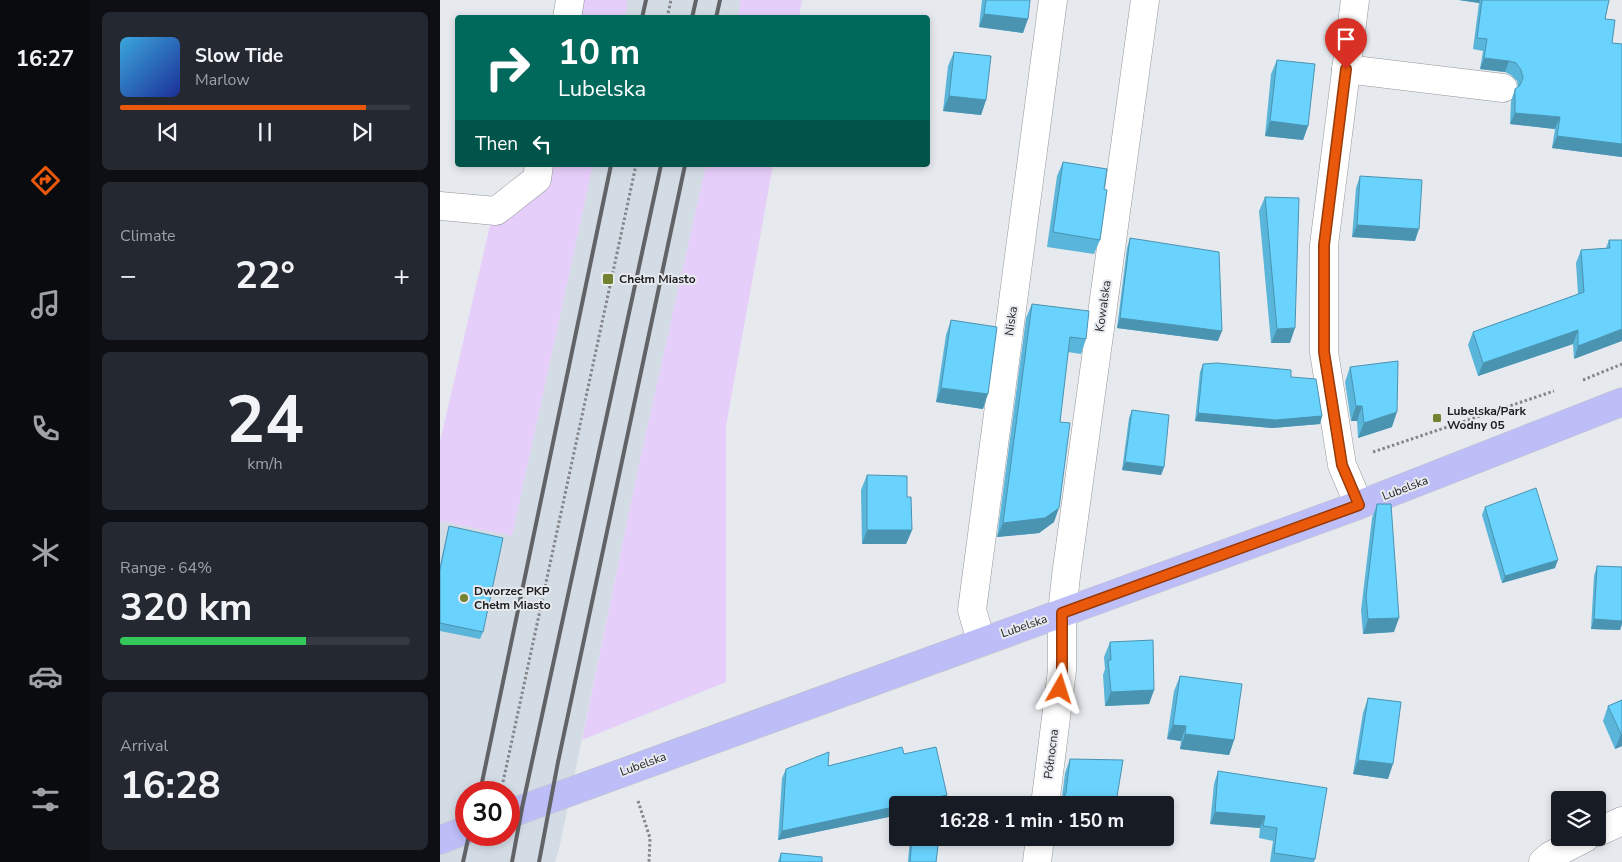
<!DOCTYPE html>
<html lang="en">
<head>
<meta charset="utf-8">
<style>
  :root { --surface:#171b24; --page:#242831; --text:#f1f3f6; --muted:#9ea1a6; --line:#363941; --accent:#ea580c }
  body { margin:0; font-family:"Nunito Sans",sans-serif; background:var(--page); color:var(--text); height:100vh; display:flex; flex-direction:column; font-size:19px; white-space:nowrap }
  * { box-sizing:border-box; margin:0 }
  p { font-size:16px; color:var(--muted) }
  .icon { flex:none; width:28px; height:28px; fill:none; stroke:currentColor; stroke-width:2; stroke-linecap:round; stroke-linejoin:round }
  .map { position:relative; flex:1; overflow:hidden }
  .sheet { display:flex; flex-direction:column; gap:12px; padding:12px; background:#0d0f14; width:350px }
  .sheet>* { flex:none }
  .banner { position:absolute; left:15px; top:15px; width:475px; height:152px; border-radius:5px; box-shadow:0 2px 8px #0003; background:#00695c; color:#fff; overflow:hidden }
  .fabs { position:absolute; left:1111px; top:791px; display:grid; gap:10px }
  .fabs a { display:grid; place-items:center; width:55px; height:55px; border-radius:5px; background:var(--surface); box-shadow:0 2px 8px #0003; font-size:25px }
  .speed { position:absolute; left:15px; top:781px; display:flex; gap:10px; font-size:25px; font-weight:700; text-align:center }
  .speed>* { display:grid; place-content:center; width:65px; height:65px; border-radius:50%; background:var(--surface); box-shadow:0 2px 8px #0003; line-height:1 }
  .speed .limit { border:8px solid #d22; background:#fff; color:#111 }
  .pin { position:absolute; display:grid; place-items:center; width:42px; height:42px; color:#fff; margin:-51px -21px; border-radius:50% 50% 50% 0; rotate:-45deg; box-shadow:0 0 5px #0007 }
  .pin .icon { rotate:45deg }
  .me { position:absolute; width:55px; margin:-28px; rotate:6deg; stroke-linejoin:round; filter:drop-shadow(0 0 4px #0008) }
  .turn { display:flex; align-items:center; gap:18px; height:105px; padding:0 20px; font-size:22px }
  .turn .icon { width:65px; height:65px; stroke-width:2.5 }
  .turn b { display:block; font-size:35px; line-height:42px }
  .then { display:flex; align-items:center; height:48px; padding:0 20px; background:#0003; gap:10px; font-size:19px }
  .big { font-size:38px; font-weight:700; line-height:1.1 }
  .sheet .card { flex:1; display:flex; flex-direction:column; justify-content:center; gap:8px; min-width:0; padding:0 18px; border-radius:8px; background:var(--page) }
  .sheet .dial { align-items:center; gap:0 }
  .dial b { font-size:65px; line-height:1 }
  .song { display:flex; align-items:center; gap:15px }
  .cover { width:60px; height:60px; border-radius:8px; background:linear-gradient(135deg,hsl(200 70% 55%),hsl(230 70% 35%)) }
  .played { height:5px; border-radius:2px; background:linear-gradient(90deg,var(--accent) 85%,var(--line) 85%) }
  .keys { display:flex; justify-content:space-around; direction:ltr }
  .heat { display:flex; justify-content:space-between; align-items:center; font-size:28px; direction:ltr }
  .charge { height:8px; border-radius:4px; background:linear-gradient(90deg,#34c759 64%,var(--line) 0) }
  .trip { position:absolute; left:449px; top:796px; width:285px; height:50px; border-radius:5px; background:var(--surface); box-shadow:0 2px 8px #0003; font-weight:700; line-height:50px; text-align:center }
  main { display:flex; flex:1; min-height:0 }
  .dock { display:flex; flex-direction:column; width:90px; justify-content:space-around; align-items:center; background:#090b0e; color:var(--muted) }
  .dock .icon { width:35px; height:35px }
  .dock .active { color:var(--accent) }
  .dock b { font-size:22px; color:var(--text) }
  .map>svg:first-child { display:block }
  .built { fill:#d3dbe5; fill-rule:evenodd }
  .green { fill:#e5cef9 }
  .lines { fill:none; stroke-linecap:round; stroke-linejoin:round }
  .minor-casing { stroke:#93969a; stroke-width:29 }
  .major-casing { stroke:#c4c5c5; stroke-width:29 }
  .path { stroke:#838589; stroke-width:3; stroke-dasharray:2.5 2.5; stroke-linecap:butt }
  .minor { stroke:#fff; stroke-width:28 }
  .major { stroke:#bdbef8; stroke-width:28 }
  .rail { stroke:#626366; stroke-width:4 }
  .wall { fill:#5ab5da }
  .shaded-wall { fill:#4a93b1 }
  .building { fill:#69d2fd; stroke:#4a93b1 }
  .route-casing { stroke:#983908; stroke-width:12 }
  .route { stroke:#ea580c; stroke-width:9 }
  .poi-dot { fill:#738231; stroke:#e6e9ee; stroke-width:2 }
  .labels { text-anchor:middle; stroke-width:4; stroke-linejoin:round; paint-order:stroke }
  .poi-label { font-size:12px; font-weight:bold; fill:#1e1f21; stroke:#e6e9ee; text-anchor:start }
  .street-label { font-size:12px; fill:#1e1f21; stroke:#e6e9ee }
</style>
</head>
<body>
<main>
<nav class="dock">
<b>16:27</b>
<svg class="icon active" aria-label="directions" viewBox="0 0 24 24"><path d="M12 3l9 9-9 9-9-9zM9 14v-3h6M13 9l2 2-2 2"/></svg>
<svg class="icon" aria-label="music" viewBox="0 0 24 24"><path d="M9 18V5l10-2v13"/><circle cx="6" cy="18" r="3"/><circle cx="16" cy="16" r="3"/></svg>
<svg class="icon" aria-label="phone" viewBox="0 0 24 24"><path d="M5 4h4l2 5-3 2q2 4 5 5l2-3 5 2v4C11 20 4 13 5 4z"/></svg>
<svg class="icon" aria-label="climate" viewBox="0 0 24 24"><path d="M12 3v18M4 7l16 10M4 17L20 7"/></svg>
<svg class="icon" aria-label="car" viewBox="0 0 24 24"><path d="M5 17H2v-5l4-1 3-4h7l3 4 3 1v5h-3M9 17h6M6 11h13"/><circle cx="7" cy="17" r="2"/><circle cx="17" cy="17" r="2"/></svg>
<svg class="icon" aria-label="filters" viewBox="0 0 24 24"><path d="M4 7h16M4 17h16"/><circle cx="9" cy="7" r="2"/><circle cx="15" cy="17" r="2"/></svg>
</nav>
<section class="sheet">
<div class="card">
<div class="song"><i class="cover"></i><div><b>Slow Tide</b><p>Marlow</p></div></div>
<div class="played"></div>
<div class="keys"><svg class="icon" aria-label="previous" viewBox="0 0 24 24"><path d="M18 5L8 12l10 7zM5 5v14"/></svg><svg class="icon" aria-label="pause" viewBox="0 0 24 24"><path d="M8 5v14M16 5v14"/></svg><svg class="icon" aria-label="next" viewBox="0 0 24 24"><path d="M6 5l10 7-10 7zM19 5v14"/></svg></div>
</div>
<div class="card"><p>Climate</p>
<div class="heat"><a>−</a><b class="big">22°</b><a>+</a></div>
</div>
<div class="card dial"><b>24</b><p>km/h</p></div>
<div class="card"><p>Range · 64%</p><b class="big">320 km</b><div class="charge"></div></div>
<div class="card"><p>Arrival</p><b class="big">16:28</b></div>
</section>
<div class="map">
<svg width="1182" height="862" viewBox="0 0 1182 862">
  <rect width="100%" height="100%" fill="#e6e9ee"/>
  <g class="built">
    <polygon points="188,0 301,0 298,17 184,18"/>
    <path d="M153 165H266L198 469 119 849 115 862H0V521L72 536ZM26 792H69V835H26Z"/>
  </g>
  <g class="green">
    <polygon points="132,0 188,0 185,17 129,18"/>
    <polygon points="301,0 362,0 359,17 298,17"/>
    <polygon points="100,165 153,165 72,536 0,521 0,442 51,221"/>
    <polygon points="266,165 333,165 286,426 286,682 142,740 198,469"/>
  </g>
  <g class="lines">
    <defs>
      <g id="minor">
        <polyline points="915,0 884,245 884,352 902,465 919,505"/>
        <polyline points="127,18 130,0"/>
        <polyline points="906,69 1063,88"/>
        <polyline points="0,206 56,211 97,179 99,165"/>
        <polyline points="541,641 532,610 613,0"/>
        <polyline points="605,805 622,670 622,613 626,576 705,0"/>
        <polyline points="1158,832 1182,821"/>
        <polyline points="597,862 600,838"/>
        <polyline points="1103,862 1110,856 1145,838"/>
      </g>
      <g id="major">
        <polyline points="69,814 919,505 1182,402"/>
        <polyline points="0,840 26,830"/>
      </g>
    </defs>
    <use href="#minor" class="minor-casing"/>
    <use href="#major" class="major-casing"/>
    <g class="path">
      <polyline points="227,18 231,0"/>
      <polyline points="1143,380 1182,364"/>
      <polyline points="933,452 1114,391"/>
      <polyline points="63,782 196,165"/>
      <polyline points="198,801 210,838 209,862"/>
    </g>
    <use href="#minor" class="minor"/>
    <use href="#major" class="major"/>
    <g class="rail">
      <polyline points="202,18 206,0"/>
      <polyline points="252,18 256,0"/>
      <polyline points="276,18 280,0"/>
      <polyline points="40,792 171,165"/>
      <polyline points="23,862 29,835"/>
      <polyline points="72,862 82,808 221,165"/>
      <polyline points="99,862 118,762 245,165"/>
    </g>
  </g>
  <g class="wall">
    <polygon points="542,0 590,0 583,33 539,27"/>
    <polygon points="1019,0 1169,0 1165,19 1172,43 1182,44 1182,157 1112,148 1115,129 1070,124 1071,101 1075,89 1078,87 1077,81 1071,75 1065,72 1040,69 1043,51 1033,49 1039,3"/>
    <polygon points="514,52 546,100 541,115 503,111 508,66"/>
    <polygon points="837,60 868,126 863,140 825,136 831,74"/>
    <polygon points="623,162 664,189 660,240 654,254 607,247 617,176"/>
    <polygon points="920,176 975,241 912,237 916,188"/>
    <polygon points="825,197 850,343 831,343 819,211"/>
    <polygon points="690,238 778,341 677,328 687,248"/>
    <polygon points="1169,240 1182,240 1134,359 1133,344 1038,376 1028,345 1033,332 1138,294 1136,263 1141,250 1166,248"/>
    <polygon points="592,304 646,339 641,354 628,352 620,422 614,522 599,533 557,537 586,318"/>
    <polygon points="511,320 543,409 496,402 506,335"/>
    <polygon points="763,364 851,377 882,416 880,424 832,428 755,421 760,372"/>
    <polygon points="910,367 952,427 918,438 917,421 911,421 905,382"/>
    <polygon points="692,410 724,467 721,475 682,470 689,418"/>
    <polygon points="427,475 467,497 472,530 466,544 422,544 421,490"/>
    <polygon points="937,504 954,632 923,634 921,610 932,518"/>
    <polygon points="1045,507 1115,568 1062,583 1042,515"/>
    <polygon points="9,526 43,632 40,639 0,631 0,565 7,534"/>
    <polygon points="1157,566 1182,567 1182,624 1180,630 1151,629 1154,576"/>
    <polygon points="670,642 714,690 709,704 665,706 663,675 665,669 664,657"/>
    <polygon points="740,676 794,740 789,755 740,749 741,741 727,739 734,691"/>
    <polygon points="928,698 948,779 913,774 923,713"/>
    <polygon points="1182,700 1182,746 1175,749 1163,721 1168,706"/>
    <polygon points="464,754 503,805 458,805 458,815 338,840 342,778 346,769 388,766"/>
    <polygon points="630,759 676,803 675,805 621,805 625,773"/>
    <polygon points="778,771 875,859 874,862 830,862 833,841 819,838 820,828 770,824 774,784"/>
    <polygon points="470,838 499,838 496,862 468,862"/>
    <polygon points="341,853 382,862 338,862"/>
  </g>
  <g class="shaded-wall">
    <polygon points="1019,0 1040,0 1039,3"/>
    <polygon points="544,14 588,19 583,33 539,27"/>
    <polygon points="1044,58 1069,61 1065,72 1040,69"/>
    <polygon points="509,96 546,100 541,115 503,111"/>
    <polygon points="1075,113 1120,117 1115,129 1070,124"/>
    <polygon points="830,121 868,126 863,140 825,136"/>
    <polygon points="1117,136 1182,144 1182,157 1112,148"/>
    <polygon points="917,225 979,229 975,241 912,237"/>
    <polygon points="680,318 782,331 778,341 677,328"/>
    <polygon points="855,328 850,343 831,343 837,329"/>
    <polygon points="1182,329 1182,341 1134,359 1138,346"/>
    <polygon points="1138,330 1133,344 1038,376 1043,363"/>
    <polygon points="501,388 548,394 543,409 496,402"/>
    <polygon points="916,406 922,406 917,421 911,421"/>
    <polygon points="957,412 952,427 918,438 924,423"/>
    <polygon points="758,413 882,416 880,424 832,428 755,421"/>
    <polygon points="685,462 724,467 721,475 682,470"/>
    <polygon points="619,508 614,522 599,533 557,537 563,523"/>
    <polygon points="427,530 472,530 466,544 422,544"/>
    <polygon points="1118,560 1115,568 1062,583 1065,576"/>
    <polygon points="959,618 954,632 923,634 928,619"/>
    <polygon points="1154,619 1182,621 1182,624 1180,630 1151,629"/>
    <polygon points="714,690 709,704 665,706 671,692"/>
    <polygon points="733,725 746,726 741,741 727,739"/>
    <polygon points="745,734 794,740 789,755 740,749"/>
    <polygon points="1181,734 1182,734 1182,746 1175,749"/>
    <polygon points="918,760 953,764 948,779 913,774"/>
    <polygon points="507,795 503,805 499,805 502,796"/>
    <polygon points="475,802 474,805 462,805"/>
    <polygon points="622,803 676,803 675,805 621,805"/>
    <polygon points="458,806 458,815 338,840 342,831"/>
    <polygon points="775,812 825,816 820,828 770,824"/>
  </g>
  <g class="building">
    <polygon points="546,0 590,0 588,19 544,14"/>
    <polygon points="1042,0 1169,0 1165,19 1175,20 1172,43 1182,44 1182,144 1117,136 1120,117 1075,113 1075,89 1080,85 1083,78 1081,70 1076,63 1069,61 1044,58 1047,39 1037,38"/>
    <polygon points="514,52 551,56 546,100 509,96"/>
    <polygon points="837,60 875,64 868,126 830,121"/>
    <polygon points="623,162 667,169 664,189 667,190 660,240 613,232"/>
    <polygon points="920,176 982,180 979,229 917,225"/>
    <polygon points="825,197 859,198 855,328 837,329"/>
    <polygon points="690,238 779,252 782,331 680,318"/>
    <polygon points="1169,240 1182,240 1182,329 1138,346 1138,330 1043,363 1033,332 1144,292 1141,250 1170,248"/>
    <polygon points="592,304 649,311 646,339 630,337 620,422 630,423 619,508 605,518 563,523"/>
    <polygon points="511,320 557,327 548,394 501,388"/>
    <polygon points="958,361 957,412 924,423 922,406 916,406 910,367"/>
    <polygon points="777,363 851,370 851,377 876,379 882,416 835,420 758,413 763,364"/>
    <polygon points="692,410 729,415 724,467 685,462"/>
    <polygon points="427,475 467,476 467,497 471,497 472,530 427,530"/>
    <polygon points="1096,488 1118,560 1065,576 1045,507"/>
    <polygon points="937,504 951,504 959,618 928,619 926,596"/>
    <polygon points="9,526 63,538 43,632 0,623 0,570"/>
    <polygon points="1157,566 1182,567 1182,621 1154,619"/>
    <polygon points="713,640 714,690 671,692 668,660 671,660 670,642"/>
    <polygon points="740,676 802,684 794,740 745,734 746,726 733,725"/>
    <polygon points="928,698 961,702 953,764 918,760"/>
    <polygon points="1182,700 1182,734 1181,734 1168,706"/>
    <polygon points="462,747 464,754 496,747 507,795 502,796 501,805 475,805 475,802 462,805 458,805 458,806 342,831 346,769 389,752 388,766"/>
    <polygon points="630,759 683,760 676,803 622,803 626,792"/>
    <polygon points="778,771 887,788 875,859 834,853 837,828 823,826 825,816 775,812"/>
    <polygon points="472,838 499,838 496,862 470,862"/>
    <polygon points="341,853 382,857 382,862 340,862"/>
  </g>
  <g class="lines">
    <defs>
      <polyline id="route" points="620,689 622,670 622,613 919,505 902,465 884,352 884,245 906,69"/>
    </defs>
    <use href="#route" class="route-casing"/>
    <use href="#route" class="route"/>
  </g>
  <g class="poi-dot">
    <rect x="162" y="273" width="12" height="12" rx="2.5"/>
    <rect x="992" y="413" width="10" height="10" rx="2.5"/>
    <circle cx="24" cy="598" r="5"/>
  </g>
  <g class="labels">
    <g class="poi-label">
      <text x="179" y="283">Chełm Miasto</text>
      <text x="1007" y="415">Lubelska/Park<tspan x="1007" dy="14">Wodny 05</tspan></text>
      <text x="34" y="595">Dworzec PKP<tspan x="34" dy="14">Chełm Miasto</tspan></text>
    </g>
    <g class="street-label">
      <text transform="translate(663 306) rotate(-82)" y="4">Kowalska</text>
      <text transform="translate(571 321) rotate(-82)" y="4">Niska</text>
      <text transform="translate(965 488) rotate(-21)" y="4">Lubelska</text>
      <text transform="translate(584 626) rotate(-19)" y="4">Lubelska</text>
      <text transform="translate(611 754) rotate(-83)" y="4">Północna</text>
      <text transform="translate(203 764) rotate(-20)" y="4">Lubelska</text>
    </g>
  </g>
</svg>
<div class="fabs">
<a><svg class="icon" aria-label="layers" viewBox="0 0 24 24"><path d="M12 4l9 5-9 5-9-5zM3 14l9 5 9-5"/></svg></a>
</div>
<div class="speed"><div class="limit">30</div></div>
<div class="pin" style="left:906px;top:69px;background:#d93025"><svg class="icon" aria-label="arrive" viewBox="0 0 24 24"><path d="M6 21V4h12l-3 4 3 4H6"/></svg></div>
<svg class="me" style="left:620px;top:689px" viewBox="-20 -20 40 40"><path d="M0-17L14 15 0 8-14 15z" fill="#ea580c" stroke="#fff" stroke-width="4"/></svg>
<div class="trip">16:28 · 1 min · 150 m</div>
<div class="banner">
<div class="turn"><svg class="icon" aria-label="right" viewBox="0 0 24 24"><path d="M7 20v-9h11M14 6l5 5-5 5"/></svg><div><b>10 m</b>Lubelska</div></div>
<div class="then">Then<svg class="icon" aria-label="left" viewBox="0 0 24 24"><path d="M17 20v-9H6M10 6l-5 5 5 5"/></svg></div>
</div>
</div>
</main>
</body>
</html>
